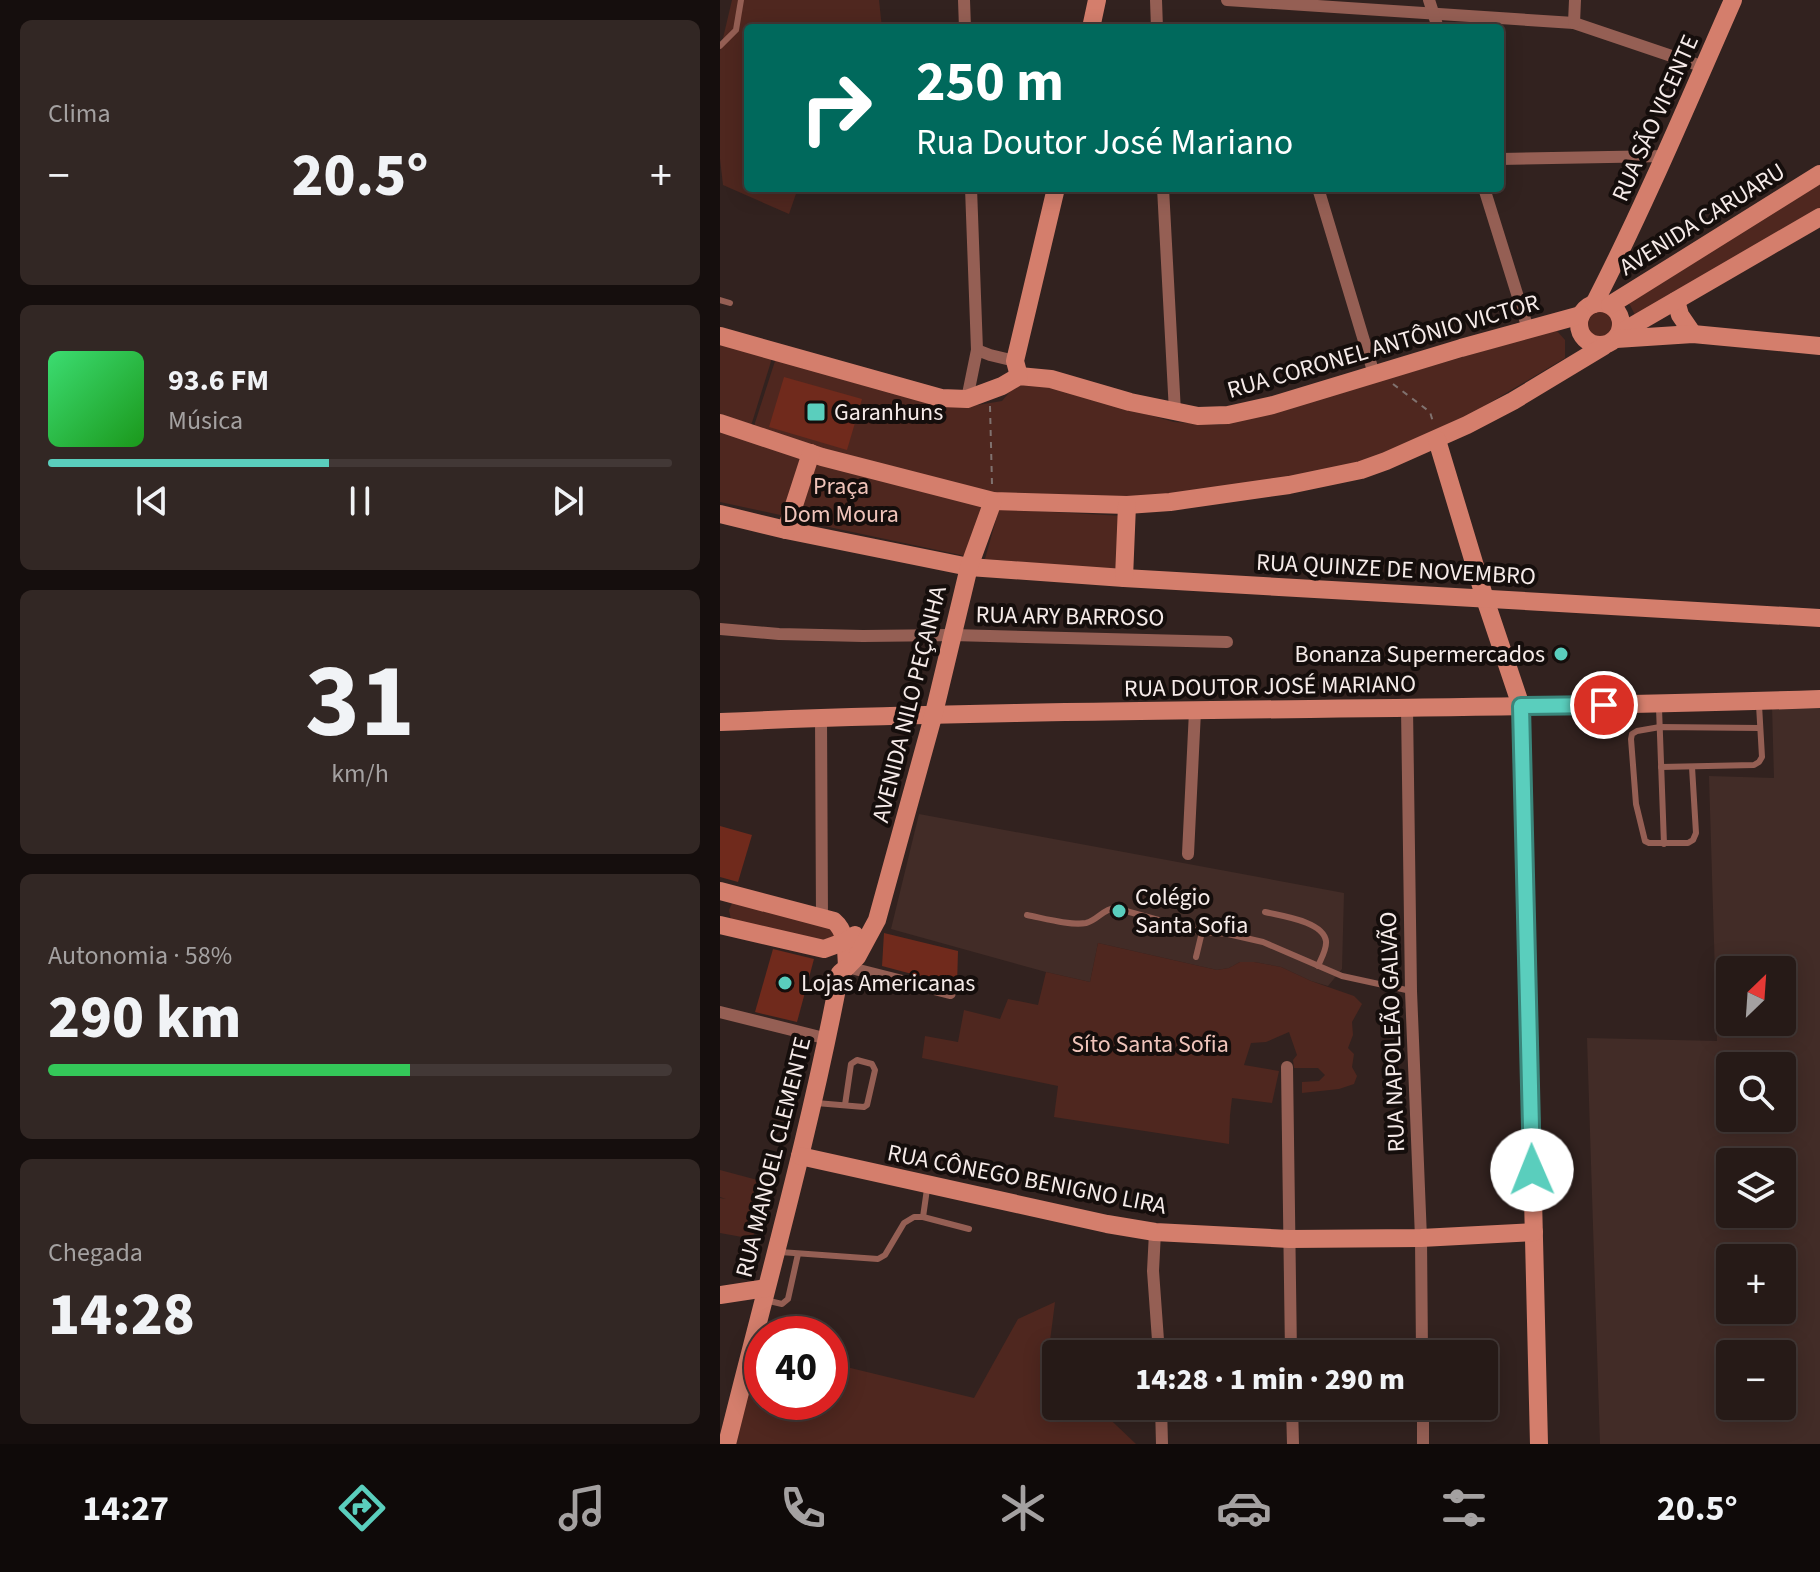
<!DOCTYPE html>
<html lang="pt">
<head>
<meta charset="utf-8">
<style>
  :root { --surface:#261a17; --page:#322724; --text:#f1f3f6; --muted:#a4a1a1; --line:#423836; --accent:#5acebd }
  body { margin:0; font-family:"Source Sans 3",sans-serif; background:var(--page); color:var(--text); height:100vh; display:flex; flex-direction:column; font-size:30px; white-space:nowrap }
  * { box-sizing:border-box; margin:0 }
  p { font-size:26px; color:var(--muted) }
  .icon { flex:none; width:44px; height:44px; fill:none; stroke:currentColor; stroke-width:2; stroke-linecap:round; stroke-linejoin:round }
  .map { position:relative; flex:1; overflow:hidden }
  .side { display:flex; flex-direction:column; gap:20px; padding:20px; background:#150e0d; width:720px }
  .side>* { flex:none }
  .banner { position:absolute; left:24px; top:24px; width:760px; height:168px; border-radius:8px; box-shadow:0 4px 20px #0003,0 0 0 2px var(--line); background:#00695c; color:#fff; overflow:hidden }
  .needle { width:52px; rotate:25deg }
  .controls { position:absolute; left:996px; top:956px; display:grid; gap:16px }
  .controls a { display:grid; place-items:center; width:80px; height:80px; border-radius:8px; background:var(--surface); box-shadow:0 4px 20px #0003,0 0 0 2px var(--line); font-size:40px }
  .speed { position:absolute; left:24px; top:1316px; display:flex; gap:16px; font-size:40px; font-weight:700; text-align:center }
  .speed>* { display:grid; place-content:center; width:104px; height:104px; border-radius:50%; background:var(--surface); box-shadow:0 4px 20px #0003,0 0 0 2px var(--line); line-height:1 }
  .speed .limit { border:12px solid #d22; background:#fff; color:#111 }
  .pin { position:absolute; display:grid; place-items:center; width:68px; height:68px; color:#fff; margin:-34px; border:4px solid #fff; border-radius:50%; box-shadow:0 2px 8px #0007 }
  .me { position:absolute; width:88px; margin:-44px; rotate:359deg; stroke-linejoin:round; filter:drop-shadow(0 0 6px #0008) }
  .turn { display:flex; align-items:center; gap:28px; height:168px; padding:0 40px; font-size:36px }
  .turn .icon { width:104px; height:104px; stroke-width:2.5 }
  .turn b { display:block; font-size:56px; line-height:68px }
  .big { font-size:60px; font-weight:800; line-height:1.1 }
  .side .widget { flex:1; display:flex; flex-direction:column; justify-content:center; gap:12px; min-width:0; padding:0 28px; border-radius:12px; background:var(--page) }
  .side .dial { align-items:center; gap:0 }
  .dial b { font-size:104px; line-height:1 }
  .song { display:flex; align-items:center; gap:24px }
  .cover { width:96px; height:96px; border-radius:12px; background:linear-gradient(135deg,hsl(140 70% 55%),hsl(120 70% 35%)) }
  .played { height:8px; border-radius:4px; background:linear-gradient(90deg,var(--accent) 45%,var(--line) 45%) }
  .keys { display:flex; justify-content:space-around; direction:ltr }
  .heat { display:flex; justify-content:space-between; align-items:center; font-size:44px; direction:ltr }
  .charge { height:12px; border-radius:6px; background:linear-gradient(90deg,#34c759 58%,var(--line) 0) }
  .trip { position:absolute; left:322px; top:1340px; width:456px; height:80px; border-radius:8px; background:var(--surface); box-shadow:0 4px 20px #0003,0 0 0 2px var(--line); font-weight:800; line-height:80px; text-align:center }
  .dock { display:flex; height:128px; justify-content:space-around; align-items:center; background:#0f0a09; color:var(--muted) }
  .dock .icon { width:56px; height:56px }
  .dock .on { color:var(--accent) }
  .dock b { font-size:36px; color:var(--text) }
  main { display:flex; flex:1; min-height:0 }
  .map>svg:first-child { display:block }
  .built { fill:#422c27; fill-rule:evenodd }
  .green { fill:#4f271f }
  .building { fill:#702a1c }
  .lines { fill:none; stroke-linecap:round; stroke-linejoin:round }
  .path { stroke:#80726f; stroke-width:2; stroke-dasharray:6 6; stroke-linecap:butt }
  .lane { stroke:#955f54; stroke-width:6 }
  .street { stroke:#955f54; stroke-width:12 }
  .secondary { stroke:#d47e6c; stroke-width:18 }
  .route-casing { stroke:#3a867b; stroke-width:20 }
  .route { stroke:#5acebd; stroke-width:14 }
  .poi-dot { fill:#5acebd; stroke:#150e0c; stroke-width:3 }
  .labels { text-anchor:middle; stroke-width:8; stroke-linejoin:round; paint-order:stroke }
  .street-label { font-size:24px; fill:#f6ebe9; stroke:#150e0c }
  .poi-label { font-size:24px; fill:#f6ebe9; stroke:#150e0c; text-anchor:start }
  .park-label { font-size:24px; fill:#f0c4ba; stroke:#150e0c }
</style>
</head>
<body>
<main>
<section class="side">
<div class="widget"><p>Clima</p>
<div class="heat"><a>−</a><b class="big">20.5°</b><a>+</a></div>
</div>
<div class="widget">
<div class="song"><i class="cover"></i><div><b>93.6 FM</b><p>Música</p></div></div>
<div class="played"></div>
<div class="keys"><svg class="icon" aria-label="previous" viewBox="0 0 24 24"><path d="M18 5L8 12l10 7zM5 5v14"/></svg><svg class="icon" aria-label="pause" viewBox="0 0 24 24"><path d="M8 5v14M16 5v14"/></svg><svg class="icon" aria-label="next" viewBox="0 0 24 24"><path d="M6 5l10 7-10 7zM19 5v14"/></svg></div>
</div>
<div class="widget dial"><b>31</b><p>km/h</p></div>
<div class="widget"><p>Autonomia · 58%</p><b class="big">290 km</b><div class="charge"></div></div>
<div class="widget"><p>Chegada</p><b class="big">14:28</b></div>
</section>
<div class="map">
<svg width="1100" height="1444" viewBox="0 0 1100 1444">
  <rect width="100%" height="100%" fill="#32221f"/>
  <g class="built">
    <path d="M1100 705V1444H880L867 1038 997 1041 989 776 1054 778 1052 706ZM1010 970H1062V1022H1010ZM1010 1066H1062V1118H1010ZM1010 1162H1062V1214H1010ZM1010 1258H1062V1310H1010ZM1010 1354H1062V1406H1010Z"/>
    <polygon points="199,814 624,893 622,969 608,986 591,981 561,967 534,962 520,962 509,968 497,970 378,943 370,982 326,972 171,929"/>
  </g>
  <g class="green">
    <polygon points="12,0 159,0 162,28 28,28 28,188 78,188 69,214 3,185 0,159 0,51"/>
    <polygon points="1100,179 1100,215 916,317 910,305 903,298"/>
    <circle cx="881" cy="325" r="17"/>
    <polygon points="837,331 845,340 845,358 724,430 645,462 457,498 275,496 33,429 56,358 221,403 258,405 282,401 299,381 334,382 352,393 454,422 499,425 537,417 818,335"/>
    <polygon points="0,340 53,355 30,429 0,419"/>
    <polygon points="0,429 84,457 65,516 0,502"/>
    <polygon points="93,463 262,505 250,557 76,520"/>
    <polygon points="279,509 403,516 396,570 265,559"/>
    <polygon points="13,901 116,924 122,938 107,945 11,920 9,910"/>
    <polygon points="378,943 497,970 509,968 520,962 534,962 561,967 591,981 634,996 642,1004 632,1022 633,1035 628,1048 634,1054 632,1067 637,1076 634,1084 619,1089 582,1093 582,1082 599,1081 605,1075 598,1068 574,1068 573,1060 577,1055 569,1032 546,1042 531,1043 524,1065 559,1071 552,1103 512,1098 510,1115 509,1144 334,1117 338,1086 202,1058 205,1036 238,1042 244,1010 280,1019 288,999 318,1005 326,972 370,982"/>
    <polygon points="0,1170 45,1182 33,1239 0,1233 0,1198 6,1199 0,1197"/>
    <polygon points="335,1302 326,1372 336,1379 336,1406 376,1406 416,1444 14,1444 40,1346 42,1346 42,1402 110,1402 110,1363 254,1398 298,1319"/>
  </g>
  <g class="building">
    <polygon points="64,377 142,399 127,450 49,427"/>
    <polygon points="0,826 32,835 18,882 0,877"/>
    <polygon points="164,933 238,951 237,986 162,966"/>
    <polygon points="53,949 94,959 77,1022 35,1012"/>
  </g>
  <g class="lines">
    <g class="path">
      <polyline points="673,384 710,412 713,422"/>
      <polyline points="270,406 272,484"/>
    </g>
    <g class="lane">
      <polyline points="0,46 16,30 21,0"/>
      <polyline points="0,300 10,303"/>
      <polyline points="939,708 944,844"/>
      <polyline points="941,767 1034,765 1039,762 1042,757 1039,705"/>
      <polyline points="972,767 976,833 973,840 968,843 929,843 925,841 916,804 911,739 912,734 917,731 940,727 1040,728"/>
      <path d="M545 912C561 916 603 921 606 941 607 949 601 959 598 966"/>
      <path d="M307 915C323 918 351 926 366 923 378 920 383 909 395 908L482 932"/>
      <polyline points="476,957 482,932 508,934 543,942 622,976 691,991"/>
      <polyline points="96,1103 144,1107 147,1105 155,1070 152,1064 137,1060 131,1064 125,1105"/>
      <polyline points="203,1217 207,1189"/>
      <polyline points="60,1252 158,1259 165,1255 184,1223 194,1217 203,1217 249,1229"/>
      <polyline points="45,1300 62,1304 68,1299 78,1254"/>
    </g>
    <g class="street">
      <polyline points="244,0 245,28"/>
      <polyline points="436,0 437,28"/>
      <polyline points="507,0 854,23 984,67"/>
      <polyline points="709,0 718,28"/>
      <polyline points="854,23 855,0"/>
      <polyline points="780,159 945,156"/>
      <polyline points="443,188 455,412"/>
      <polyline points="598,188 654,374"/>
      <polyline points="764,188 808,329"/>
      <polyline points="257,350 270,355 295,361"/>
      <polyline points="247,399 257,350 251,188"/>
      <polyline points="0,629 59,634 143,636 232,635 507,642"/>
      <polyline points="687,708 691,991 701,1238 702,1354"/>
      <polyline points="101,717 102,917"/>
      <polyline points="468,854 475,711"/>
      <polyline points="127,967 230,993"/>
      <polyline points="0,1012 108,1039"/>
      <polyline points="567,1067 571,1354"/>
      <polyline points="435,1232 433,1271 439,1354"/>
      <polyline points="441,1406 442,1444"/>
      <polyline points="572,1406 573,1444"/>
      <polyline points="703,1406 703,1444"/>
    </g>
    <g class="secondary">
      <polyline points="371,28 377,0"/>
      <polyline points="956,301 960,315 973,334"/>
      <circle cx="880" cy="324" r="21"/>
      <path d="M874 304C925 205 968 102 1013 0"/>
      <polyline points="890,305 1100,174"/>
      <polyline points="900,333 1100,217"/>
      <polyline points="0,336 221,398 247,399 282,386 299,376 331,379 410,402 478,416 508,415 553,405 741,348 861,315"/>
      <polyline points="896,339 973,334 1100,346"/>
      <polyline points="299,376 295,361 336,188"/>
      <polyline points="0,423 102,457 273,501 407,505 450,502 569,485 641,470 666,461 747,425 793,401 884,346"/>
      <polyline points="717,440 765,599 801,706 819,1444"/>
      <polyline points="0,514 66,530 249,567 404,578 1100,618"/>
      <polyline points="66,530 91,453"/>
      <polyline points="404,578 407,505"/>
      <path d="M0 722C366 706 733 712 1100 699"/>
      <path d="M0 891 114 921C127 932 126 950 127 967L120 973C90 1132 46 1287 7 1444"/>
      <polyline points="0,925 104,949 126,941 135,935"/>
      <polyline points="127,967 137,957 157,920 214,713 249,567 273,501"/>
      <polyline points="80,1156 387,1224 435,1232 569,1239 701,1238 814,1232"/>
      <polyline points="0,1295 46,1288"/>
    </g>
  </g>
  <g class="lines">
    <defs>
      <polyline id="route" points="812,1170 801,706 884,705"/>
    </defs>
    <use href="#route" class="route-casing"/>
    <use href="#route" class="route"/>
  </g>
  <g class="poi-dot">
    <rect x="86" y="402" width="20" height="20" rx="4"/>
    <circle cx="841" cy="654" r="8"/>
    <circle cx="399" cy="911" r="8"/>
    <circle cx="65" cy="983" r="8"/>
  </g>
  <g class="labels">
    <g class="street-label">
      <text transform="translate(935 118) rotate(-66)" y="8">RUA SÃO VICENTE</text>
      <text transform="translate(982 219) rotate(-32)" y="8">AVENIDA CARUARU</text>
      <text transform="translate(663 346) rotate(-16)" y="8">RUA CORONEL ANTÔNIO VICTOR</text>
      <text transform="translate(676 569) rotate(3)" y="8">RUA QUINZE DE NOVEMBRO</text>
      <text transform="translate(350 616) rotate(1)" y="8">RUA ARY BARROSO</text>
      <text transform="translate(550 686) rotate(-1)" y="8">RUA DOUTOR JOSÉ MARIANO</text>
      <text transform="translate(189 704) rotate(-76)" y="8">AVENIDA NILO PEÇANHA</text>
      <text transform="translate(672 1032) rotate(-92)" y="8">RUA NAPOLEÃO GALVÃO</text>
      <text transform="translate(53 1157) rotate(-76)" y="8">RUA MANOEL CLEMENTE</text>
      <text transform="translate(307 1179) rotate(11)" y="8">RUA CÔNEGO BENIGNO LIRA</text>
    </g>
    <g class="poi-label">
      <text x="114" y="420">Garanhuns</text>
      <text x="825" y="662" text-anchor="end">Bonanza Supermercados</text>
      <text x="415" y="905">Colégio<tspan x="415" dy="28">Santa Sofia</tspan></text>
      <text x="81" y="991">Lojas Americanas</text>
    </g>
    <g class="park-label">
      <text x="121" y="494">Praça<tspan x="121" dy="28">Dom Moura</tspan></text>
      <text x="430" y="1052">Síto Santa Sofia</text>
    </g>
  </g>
</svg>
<div class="controls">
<a><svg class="needle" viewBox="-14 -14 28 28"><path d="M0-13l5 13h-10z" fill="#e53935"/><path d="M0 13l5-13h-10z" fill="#a4a1a1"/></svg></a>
<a><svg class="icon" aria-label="search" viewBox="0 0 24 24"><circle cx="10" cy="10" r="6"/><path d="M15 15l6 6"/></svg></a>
<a><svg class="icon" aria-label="layers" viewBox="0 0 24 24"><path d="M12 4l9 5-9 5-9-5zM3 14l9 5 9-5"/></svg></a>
<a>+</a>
<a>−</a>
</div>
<div class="speed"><div class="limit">40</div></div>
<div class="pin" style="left:884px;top:705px;background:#d93025"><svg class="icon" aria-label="arrive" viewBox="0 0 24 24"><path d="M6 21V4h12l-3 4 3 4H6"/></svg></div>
<svg class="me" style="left:812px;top:1170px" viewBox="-20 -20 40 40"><circle r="19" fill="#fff"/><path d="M0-13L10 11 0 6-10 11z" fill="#5acebd"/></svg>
<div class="trip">14:28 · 1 min · 290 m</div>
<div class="banner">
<div class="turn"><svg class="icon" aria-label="right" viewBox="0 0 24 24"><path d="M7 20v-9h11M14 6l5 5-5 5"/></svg><div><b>250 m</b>Rua Doutor José Mariano</div></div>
</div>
</div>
</main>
<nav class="dock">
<b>14:27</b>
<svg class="icon on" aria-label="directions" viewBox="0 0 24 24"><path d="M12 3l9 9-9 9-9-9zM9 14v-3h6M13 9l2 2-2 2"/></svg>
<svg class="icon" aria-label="music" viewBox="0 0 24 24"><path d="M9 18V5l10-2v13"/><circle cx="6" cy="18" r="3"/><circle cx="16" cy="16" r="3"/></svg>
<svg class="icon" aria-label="phone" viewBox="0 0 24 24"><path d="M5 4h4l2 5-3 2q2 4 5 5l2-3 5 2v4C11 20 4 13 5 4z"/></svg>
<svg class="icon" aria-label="climate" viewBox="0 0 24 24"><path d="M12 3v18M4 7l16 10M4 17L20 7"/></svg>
<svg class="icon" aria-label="car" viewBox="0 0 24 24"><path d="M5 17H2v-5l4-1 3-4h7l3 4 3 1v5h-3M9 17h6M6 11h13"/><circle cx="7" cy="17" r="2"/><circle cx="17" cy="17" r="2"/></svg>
<svg class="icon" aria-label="filters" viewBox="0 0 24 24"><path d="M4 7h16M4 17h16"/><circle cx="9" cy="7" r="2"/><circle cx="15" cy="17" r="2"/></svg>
<b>20.5°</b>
</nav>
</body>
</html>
